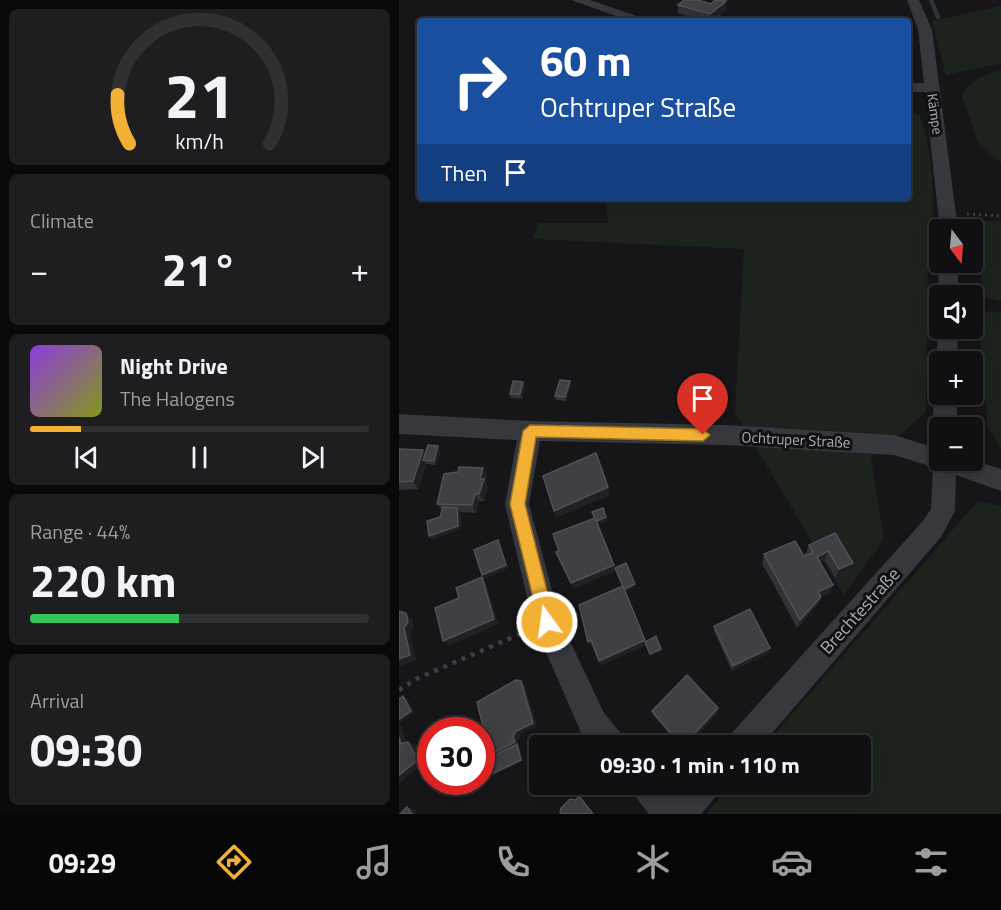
<!DOCTYPE html>
<html lang="en">
<head>
<meta charset="utf-8">
<style>
  :root { --surface:#101012; --page:#1e1e20; --text:#f1f3f6; --muted:#9c9d9f; --line:#303032; --accent:#f2b134 }
  body { margin:0; font-family:"Titillium Web",sans-serif; background:var(--page); color:var(--text); height:100vh; display:flex; flex-direction:column; font-size:22px; white-space:nowrap }
  * { box-sizing:border-box; margin:0 }
  p { font-size:20px; color:var(--muted) }
  .icon { flex:none; width:33px; height:33px; fill:none; stroke:currentColor; stroke-width:2; stroke-linecap:round; stroke-linejoin:round }
  .map { position:relative; flex:1; overflow:hidden }
  .panel { display:flex; flex-direction:column; gap:9px; padding:9px; background:#09090a; width:399px }
  .panel>* { flex:none }
  .hud { position:absolute; left:18px; top:18px; width:494px; height:183px; border-radius:6px; box-shadow:0 3px 15px #0003,0 0 0 2px var(--line); background:#1a4fa0; color:#fff; overflow:hidden }
  .needle { width:39px; rotate:164deg }
  .controls { position:absolute; left:530px; top:219px; display:grid; gap:12px }
  .controls a { display:grid; place-items:center; width:54px; height:54px; border-radius:6px; background:var(--surface); box-shadow:0 3px 15px #0003,0 0 0 2px var(--line); font-size:30px }
  .speed { position:absolute; left:18px; top:717px; display:flex; gap:12px; font-size:30px; font-weight:700; text-align:center }
  .speed>* { display:grid; place-content:center; width:78px; height:78px; border-radius:50%; background:var(--surface); box-shadow:0 3px 15px #0003,0 0 0 2px var(--line); line-height:1 }
  .speed .limit { border:9px solid #d22; background:#fff; color:#111 }
  .pin { position:absolute; display:grid; place-items:center; width:51px; height:51px; color:#fff; margin:-62px -26px; border-radius:50% 50% 50% 0; rotate:-45deg; box-shadow:0 0 6px #0007 }
  .pin .icon { rotate:45deg }
  .me { position:absolute; width:66px; margin:-33px; rotate:346deg; stroke-linejoin:round; filter:drop-shadow(0 0 4px #0008) }
  .turn { display:flex; align-items:center; gap:21px; height:126px; padding:0 24px; font-size:27px }
  .turn .icon { width:78px; height:78px; stroke-width:2.5 }
  .turn b { display:block; font-size:42px; line-height:51px }
  .then { display:flex; align-items:center; height:57px; padding:0 24px; background:#0003; gap:12px; font-size:22px }
  .big { font-size:45px; font-weight:700; line-height:1.1 }
  .panel .widget { flex:1; display:flex; flex-direction:column; justify-content:center; gap:9px; min-width:0; padding:0 21px; border-radius:9px; background:var(--page) }
  .panel .dial { align-items:center; gap:0 }
  .dial svg { height:156px; overflow:visible; fill:none; stroke:var(--line); stroke-width:7; stroke-linecap:round; text-anchor:middle }
  .dial text { fill:var(--text); stroke:none }
  .song { display:flex; align-items:center; gap:18px }
  .cover { width:72px; height:72px; border-radius:9px; background:linear-gradient(135deg,hsl(270 70% 55%),hsl(70 70% 35%)) }
  .played { height:6px; border-radius:3px; background:linear-gradient(90deg,var(--accent) 15%,var(--line) 15%) }
  .keys { display:flex; justify-content:space-around; direction:ltr }
  .heat { display:flex; justify-content:space-between; align-items:center; font-size:33px; direction:ltr }
  .charge { height:9px; border-radius:4px; background:linear-gradient(90deg,#34c759 44%,var(--line) 0) }
  .trip { position:absolute; left:130px; top:735px; width:342px; height:60px; border-radius:6px; background:var(--surface); box-shadow:0 3px 15px #0003,0 0 0 2px var(--line); font-weight:700; line-height:60px; text-align:center }
  .tabs { display:flex; height:96px; justify-content:space-around; align-items:center; background:#060607; color:var(--muted) }
  .tabs .icon { width:42px; height:42px }
  .tabs .on { color:var(--accent) }
  .tabs b { font-size:27px; color:var(--text) }
  main { display:flex; flex:1; min-height:0 }
  .map>svg:first-child { display:block }
  .green { fill:#1c231d }
  .lines { fill:none; stroke-linecap:round; stroke-linejoin:round }
  .stream { stroke:#2c353c; stroke-width:4.5 }
  .path-far1 { stroke:#3d3f44; stroke-width:3; stroke-dasharray:2 4; stroke-linecap:butt }
  .path { stroke:#3d3f44; stroke-width:4.5; stroke-dasharray:4 6; stroke-linecap:butt }
  .minor { fill:#37383d; fill-rule:evenodd }
  .wall { fill:#323236 }
  .shaded-wall { fill:#212124 }
  .building { fill:#3f3f44; stroke:#4f5156; stroke-width:1.5 }
  .route { fill:#f2b134; stroke:#9d7322; stroke-width:1.5 }
  .labels { text-anchor:middle; stroke-width:6; stroke-linejoin:round; paint-order:stroke }
  .far-street-label { font-size:14px; fill:#a8adb8; stroke:#111113 }
  .street-label { font-size:15px; fill:#a8adb8; stroke:#111113 }
  .near-street-label { font-size:18px; fill:#a8adb8; stroke:#111113 }
</style>
</head>
<body>
<main>
<section class="panel">
<div class="widget dial"><svg viewBox="0 0 100 80">
<path d="M14 69A42 42 0 1 1 86 69"/>
<path d="M14 69A42 42 0 0 1 8 44" stroke="#f2b134"/>
<text x="50" y="56" font-size="32" font-weight="700">21</text>
<text x="50" y="72" font-size="11">km/h</text>
</svg></div>
<div class="widget"><p>Climate</p>
<div class="heat"><a>−</a><b class="big">21°</b><a>+</a></div>
</div>
<div class="widget">
<div class="song"><i class="cover"></i><div><b>Night Drive</b><p>The Halogens</p></div></div>
<div class="played"></div>
<div class="keys"><svg class="icon" aria-label="previous" viewBox="0 0 24 24"><path d="M18 5L8 12l10 7zM5 5v14"/></svg><svg class="icon" aria-label="pause" viewBox="0 0 24 24"><path d="M8 5v14M16 5v14"/></svg><svg class="icon" aria-label="next" viewBox="0 0 24 24"><path d="M6 5l10 7-10 7zM19 5v14"/></svg></div>
</div>
<div class="widget"><p>Range · 44%</p><b class="big">220 km</b><div class="charge"></div></div>
<div class="widget"><p>Arrival</p><b class="big">09:30</b></div>
</section>
<div class="map">
<svg width="602" height="814" viewBox="0 0 602 814">
  <rect width="100%" height="100%" fill="#161618"/>
  <g class="green">
    <polygon points="602,6 602,63 547,75 533,21"/>
    <path d="M602 70V163L579 143 563 96C572 78 584 76 602 70Z"/>
    <path d="M509 111 520 115C536 149 534 215 536 254L529 258 527 413 472 458 485 539 445 595 336 413 345 249 133 239 139 223H209L206 198H508Z"/>
    <polygon points="575,219 602,222 602,301 584,298"/>
    <polygon points="584,311 602,312 602,448 589,427 578,314"/>
    <polygon points="579,501 602,506 602,814 307,814 332,785 462,784 462,746 366,745"/>
  </g>
  <g class="lines">
    <polyline class="stream" points="532,0 539,17"/>
    <polyline class="path-far1" points="568,214 602,216"/>
    <polyline class="path" points="0,690 17,679 128,631"/>
    <g class="minor">
      <polygon points="172,0 191,0 252,21 231,21"/>
      <polygon points="508,0 520,0 533,30 559,230 541,230 526,92 508,92 508,83 525,83 519,30"/>
      <polygon points="539,262 559,262 559,296 540,296 540,298"/>
      <polygon points="540,324 540,328 558,328 559,362 540,362 540,367 537,362"/>
      <path d="M540 387V394H558V428H540V435C532 425 533 398 540 387Z"/>
      <polygon points="0,414 131,421 326,425 495,435 540,449 540,460 573,460 602,469 602,491 557,475 556,511 542,537 362,746 327,746 331,735 524,521 532,509 534,467 495,455 326,445 141,441 130,504 161,620 205,713 223,735 227,746 192,746 183,735 134,622 106,504 118,440 0,434"/>
      <polygon points="231,784 267,784 276,795 286,784 322,784 318,795 302,814 250,814 235,795"/>
    </g>
  </g>
  <g class="wall">
    <polygon points="327,1 327,10 313,21 303,21 279,13 279,5 312,4"/>
    <polygon points="171,381 172,386 167,401 157,400 156,396"/>
    <polygon points="124,382 126,386 123,399 112,398 111,394"/>
    <polygon points="0,449 26,454 42,450 37,465 27,464 19,489 0,490"/>
    <polygon points="88,476 86,482 89,487 85,501 80,501 77,513 61,512 62,529 33,539 30,536 41,517 43,510 38,504"/>
    <polygon points="436,533 454,563 450,572 436,578 426,560 421,563 434,585 430,593 422,597 418,605 398,628 363,563 365,554 405,556 407,556 406,555 410,545"/>
    <polygon points="315,626 371,648 370,653 333,671 315,631"/>
    <polygon points="319,708 319,712 288,746 281,746 254,715 253,711"/>
  </g>
  <g class="shaded-wall">
    <polygon points="327,1 327,10 313,21 311,21 311,14"/>
    <polygon points="171,381 172,386 167,401 166,397"/>
    <polygon points="124,382 126,386 123,399 121,394"/>
    <polygon points="39,446 42,450 37,465 35,461"/>
    <polygon points="24,450 29,458 24,460 27,464 19,489 14,481"/>
    <polygon points="84,468 88,476 86,482 89,487 85,501 80,494 81,479"/>
    <polygon points="209,487 211,495 157,518 155,511"/>
    <polygon points="76,494 80,501 77,513 73,505"/>
    <polygon points="58,508 61,511 62,529 33,539 30,536"/>
    <polygon points="207,517 208,520 198,525 197,521"/>
    <polygon points="99,540 101,543 109,568 85,579 83,575"/>
    <polygon points="429,551 426,560 414,566 418,557"/>
    <polygon points="454,563 450,572 436,578 440,569"/>
    <polygon points="215,565 217,571 174,589 172,583"/>
    <polygon points="83,577 87,583 99,624 50,646 44,641"/>
    <polygon points="236,584 236,587 226,592 225,589"/>
    <polygon points="434,585 430,593 422,597 418,605 398,628 401,620 419,592"/>
    <polygon points="7,613 13,619 15,628 11,633 17,660 0,667 0,659"/>
    <polygon points="192,640 195,645 192,647 189,642"/>
    <polygon points="246,640 247,645 202,666 200,661"/>
    <polygon points="371,648 370,653 333,671 334,666"/>
    <polygon points="262,649 263,651 252,656 251,654"/>
    <polygon points="122,681 126,686 138,726 122,734 119,741 124,761 87,779 84,778 96,757 91,755"/>
    <polygon points="4,696 8,698 15,713 1,723 9,747 2,744 0,737 0,719"/>
    <polygon points="319,708 319,712 288,746 284,746"/>
    <polygon points="9,742 16,745 25,763 0,783 0,775"/>
    <polygon points="180,796 183,798 195,814 194,814"/>
    <polygon points="8,807 15,809 19,814 13,814"/>
  </g>
  <g class="building">
    <polygon points="285,0 299,0 312,4 316,0 327,1 311,14 279,5"/>
    <polygon points="320,16 330,19 328,21 314,21"/>
    <polygon points="161,380 171,381 166,397 156,396"/>
    <polygon points="114,381 124,382 121,394 111,394"/>
    <polygon points="29,445 39,446 35,461 24,460"/>
    <polygon points="0,449 24,450 14,481 0,482"/>
    <polygon points="197,453 209,487 155,511 144,476"/>
    <polygon points="60,467 84,468 81,479 85,479 80,494 76,494 73,505 38,504 45,474 59,472"/>
    <polygon points="44,507 58,508 59,526 30,536 28,521 41,517"/>
    <polygon points="204,508 207,517 197,521 193,512"/>
    <polygon points="196,518 215,565 172,583 157,552 160,551 154,534"/>
    <polygon points="436,533 454,563 440,569 429,551 418,557 434,585 419,592 422,597 401,620 365,554 396,541 405,556 414,553 410,545"/>
    <polygon points="99,540 107,565 83,575 75,550"/>
    <polygon points="227,563 236,584 225,589 216,568"/>
    <polygon points="83,577 95,619 44,641 36,608 60,598 57,588"/>
    <polygon points="224,586 246,640 200,661 192,640 189,642 180,605"/>
    <polygon points="351,609 371,648 334,666 315,626"/>
    <polygon points="0,611 7,613 9,622 5,628 11,655 0,659"/>
    <polygon points="257,636 262,649 251,654 246,642"/>
    <polygon points="288,675 319,708 284,746 283,746 253,711"/>
    <polygon points="117,680 122,681 134,723 117,731 114,737 116,742 91,755 78,702"/>
    <polygon points="4,696 12,711 0,719 0,699"/>
    <polygon points="0,737 2,744 9,742 19,760 0,775"/>
    <polygon points="89,744 91,755 94,756 118,744 122,760 84,778 82,776 82,746"/>
    <polygon points="180,796 194,814 161,814 162,808 171,799 177,800"/>
    <polygon points="8,807 13,814 1,814"/>
  </g>
  <polygon class="route" points="131,425 304,429 311,435 304,441 137,437 126,504 156,622 154,628 148,630 142,628 140,622 111,504 124,431"/>
  <g class="labels">
    <g class="far-street-label">
      <text transform="translate(536 114) rotate(82)" y="5">Kämpe</text>
    </g>
    <g class="street-label">
      <text transform="translate(397 440) rotate(3)" y="5">Ochtruper Straße</text>
    </g>
    <g class="near-street-label">
      <text transform="translate(461 611) rotate(-48)" y="6">Brechtestraße</text>
    </g>
  </g>
</svg>
<div class="controls">
<a><svg class="needle" viewBox="-14 -14 28 28"><path d="M0-13l5 13h-10z" fill="#e53935"/><path d="M0 13l5-13h-10z" fill="#9c9d9f"/></svg></a>
<a><svg class="icon" aria-label="sound" viewBox="0 0 24 24"><path d="M4 9h4l5-4v14l-5-4H4zM17 9q2 3 0 6"/></svg></a>
<a>+</a>
<a>−</a>
</div>
<div class="speed"><div class="limit">30</div></div>
<div class="pin" style="left:304px;top:435px;background:#d93025"><svg class="icon" aria-label="arrive" viewBox="0 0 24 24"><path d="M6 21V4h12l-3 4 3 4H6"/></svg></div>
<svg class="me" style="left:148px;top:622px" viewBox="-20 -20 40 40"><circle r="17" fill="#f2b134" stroke="#fff" stroke-width="3"/><path d="M0-11L8 9 0 5-8 9z" fill="#fff"/></svg>
<div class="trip">09:30 · 1 min · 110 m</div>
<div class="hud">
<div class="turn"><svg class="icon" aria-label="right" viewBox="0 0 24 24"><path d="M7 20v-9h11M14 6l5 5-5 5"/></svg><div><b>60 m</b>Ochtruper Straße</div></div>
<div class="then">Then<svg class="icon" aria-label="arrive" viewBox="0 0 24 24"><path d="M6 21V4h12l-3 4 3 4H6"/></svg></div>
</div>
</div>
</main>
<nav class="tabs">
<b>09:29</b>
<svg class="icon on" aria-label="directions" viewBox="0 0 24 24"><path d="M12 3l9 9-9 9-9-9zM9 14v-3h6M13 9l2 2-2 2"/></svg>
<svg class="icon" aria-label="music" viewBox="0 0 24 24"><path d="M9 18V5l10-2v13"/><circle cx="6" cy="18" r="3"/><circle cx="16" cy="16" r="3"/></svg>
<svg class="icon" aria-label="phone" viewBox="0 0 24 24"><path d="M5 4h4l2 5-3 2q2 4 5 5l2-3 5 2v4C11 20 4 13 5 4z"/></svg>
<svg class="icon" aria-label="climate" viewBox="0 0 24 24"><path d="M12 3v18M4 7l16 10M4 17L20 7"/></svg>
<svg class="icon" aria-label="car" viewBox="0 0 24 24"><path d="M5 17H2v-5l4-1 3-4h7l3 4 3 1v5h-3M9 17h6M6 11h13"/><circle cx="7" cy="17" r="2"/><circle cx="17" cy="17" r="2"/></svg>
<svg class="icon" aria-label="filters" viewBox="0 0 24 24"><path d="M4 7h16M4 17h16"/><circle cx="9" cy="7" r="2"/><circle cx="15" cy="17" r="2"/></svg>
</nav>
</body>
</html>
